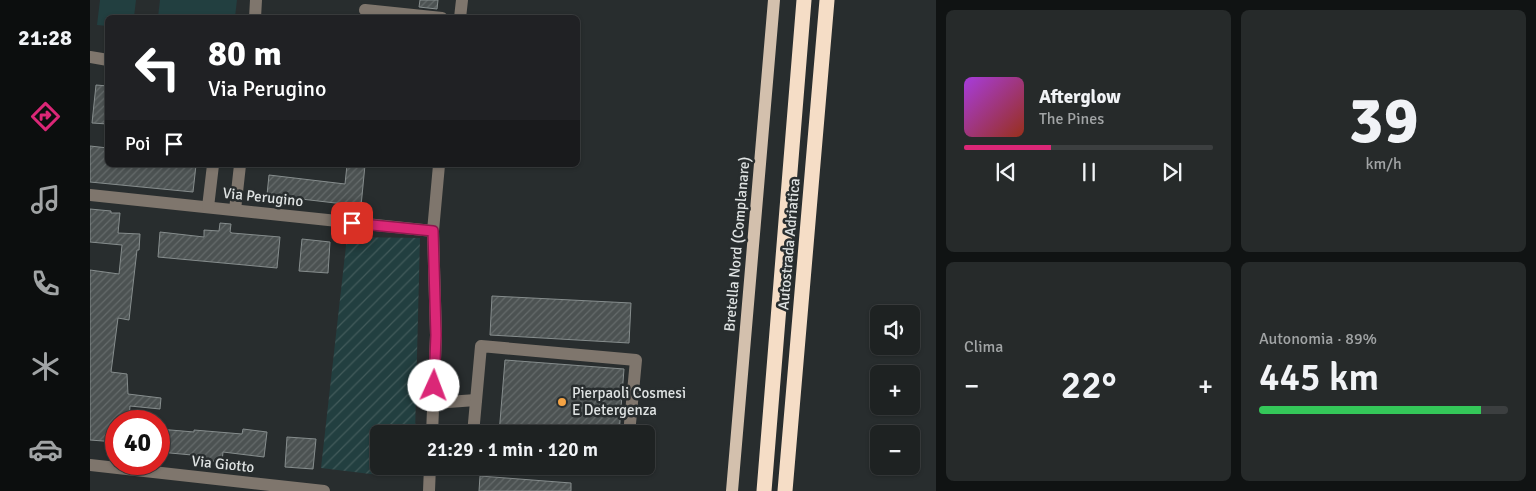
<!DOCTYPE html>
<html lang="it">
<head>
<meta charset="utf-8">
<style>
  :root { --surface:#1e2222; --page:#262a2a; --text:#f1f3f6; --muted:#a1a4a5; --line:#3c3f40; --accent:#db2777 }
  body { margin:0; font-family:Signika,sans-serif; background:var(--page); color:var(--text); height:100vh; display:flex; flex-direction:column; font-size:19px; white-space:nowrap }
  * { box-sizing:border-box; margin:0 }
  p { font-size:16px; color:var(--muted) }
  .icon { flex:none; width:28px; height:28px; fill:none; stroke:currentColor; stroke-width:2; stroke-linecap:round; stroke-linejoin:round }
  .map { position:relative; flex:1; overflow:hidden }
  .panel { display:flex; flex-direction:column; gap:10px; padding:10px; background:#101313; width:600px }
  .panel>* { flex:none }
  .hud { position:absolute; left:15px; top:15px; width:475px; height:152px; border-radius:8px; box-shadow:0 1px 4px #0004,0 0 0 1px var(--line); background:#202124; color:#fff; overflow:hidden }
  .tools { position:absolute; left:780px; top:305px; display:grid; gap:10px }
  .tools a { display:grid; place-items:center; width:50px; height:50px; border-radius:8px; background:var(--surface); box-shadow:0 1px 4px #0004,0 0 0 1px var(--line); font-size:25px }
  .speed { position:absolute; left:15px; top:410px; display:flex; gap:10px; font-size:25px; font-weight:700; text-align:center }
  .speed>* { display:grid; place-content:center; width:65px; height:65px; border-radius:50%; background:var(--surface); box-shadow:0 1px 4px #0004,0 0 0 1px var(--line); line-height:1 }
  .speed .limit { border:8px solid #d22; background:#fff; color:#111 }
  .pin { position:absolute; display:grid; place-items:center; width:42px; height:42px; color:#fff; margin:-21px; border-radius:10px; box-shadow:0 2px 8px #0006 }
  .me { position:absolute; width:55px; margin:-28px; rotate:2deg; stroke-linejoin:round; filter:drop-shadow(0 0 4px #0008) }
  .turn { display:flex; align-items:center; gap:18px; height:105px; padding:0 20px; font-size:22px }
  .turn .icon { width:65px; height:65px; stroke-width:2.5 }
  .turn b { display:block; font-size:35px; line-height:42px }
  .then { display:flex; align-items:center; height:48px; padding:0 20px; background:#0003; gap:10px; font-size:19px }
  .big { font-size:38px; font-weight:600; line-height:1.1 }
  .panel .tile { flex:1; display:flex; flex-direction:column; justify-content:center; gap:8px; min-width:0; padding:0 18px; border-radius:8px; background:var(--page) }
  .panel .dial { align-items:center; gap:0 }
  .dial b { font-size:65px; line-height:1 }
  .song { display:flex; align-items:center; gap:15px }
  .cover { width:60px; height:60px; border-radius:8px; background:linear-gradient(135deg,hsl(280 70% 55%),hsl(10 70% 35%)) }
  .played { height:5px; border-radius:2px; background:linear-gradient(90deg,var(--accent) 35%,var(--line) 35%) }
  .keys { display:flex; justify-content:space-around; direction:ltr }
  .heat { display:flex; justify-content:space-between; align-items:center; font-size:28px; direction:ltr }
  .charge { height:8px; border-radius:4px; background:linear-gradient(90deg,#34c759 89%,var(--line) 0) }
  .panel .tiles { flex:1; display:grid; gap:10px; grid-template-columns:repeat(2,1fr) }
  .trip { position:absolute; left:280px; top:425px; width:285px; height:50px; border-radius:8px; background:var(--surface); box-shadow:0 1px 4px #0004,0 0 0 1px var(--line); font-weight:600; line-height:50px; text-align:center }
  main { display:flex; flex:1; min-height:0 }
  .tab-bar { display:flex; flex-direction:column; width:90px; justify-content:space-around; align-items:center; background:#0c0e0e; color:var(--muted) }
  .tab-bar .icon { width:35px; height:35px }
  .tab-bar .selected { color:var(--accent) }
  .tab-bar b { font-size:22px; color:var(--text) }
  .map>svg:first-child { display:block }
  .garden { fill:url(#garden-furrows) }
  .pitch { fill:#223f40 }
  .building { fill:url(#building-hatch); stroke:#868d8d }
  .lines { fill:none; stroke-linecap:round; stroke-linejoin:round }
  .minor { stroke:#7f766d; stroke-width:12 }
  .major { stroke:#d3c0ad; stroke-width:12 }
  .highway { stroke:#f5ddc6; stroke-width:15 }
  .route-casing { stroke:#8e194d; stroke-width:12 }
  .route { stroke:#db2777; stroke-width:9 }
  .poi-dot { fill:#f4a344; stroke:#282d2e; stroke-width:2 }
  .labels { text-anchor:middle; stroke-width:5; stroke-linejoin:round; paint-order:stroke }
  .street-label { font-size:15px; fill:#dfe3e3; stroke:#282d2e }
  .poi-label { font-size:15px; fill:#dfe3e3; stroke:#282d2e; text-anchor:start }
</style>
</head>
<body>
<main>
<nav class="tab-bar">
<b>21:28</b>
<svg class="icon selected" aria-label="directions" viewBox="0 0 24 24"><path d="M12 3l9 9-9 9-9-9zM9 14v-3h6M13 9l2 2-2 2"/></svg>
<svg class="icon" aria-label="music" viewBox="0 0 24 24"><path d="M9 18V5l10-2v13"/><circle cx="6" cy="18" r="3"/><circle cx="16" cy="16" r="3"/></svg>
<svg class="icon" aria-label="phone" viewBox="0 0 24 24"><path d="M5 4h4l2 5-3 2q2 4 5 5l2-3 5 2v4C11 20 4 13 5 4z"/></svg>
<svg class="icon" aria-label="climate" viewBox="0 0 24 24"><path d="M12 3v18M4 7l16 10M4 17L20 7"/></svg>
<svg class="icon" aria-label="car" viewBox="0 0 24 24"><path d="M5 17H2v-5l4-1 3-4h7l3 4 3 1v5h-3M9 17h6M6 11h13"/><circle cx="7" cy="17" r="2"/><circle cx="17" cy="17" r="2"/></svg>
</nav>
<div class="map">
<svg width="846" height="491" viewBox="0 0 846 491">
  <defs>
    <pattern id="garden-furrows" width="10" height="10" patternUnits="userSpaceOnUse" patternTransform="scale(1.25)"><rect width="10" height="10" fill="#223f40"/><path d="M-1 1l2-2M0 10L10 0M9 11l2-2" fill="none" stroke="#425b5b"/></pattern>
    <pattern id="building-hatch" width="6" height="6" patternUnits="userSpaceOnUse" patternTransform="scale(1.25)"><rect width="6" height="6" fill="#4c5252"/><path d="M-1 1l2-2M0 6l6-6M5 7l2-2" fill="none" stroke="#656b6b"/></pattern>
  </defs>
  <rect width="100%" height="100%" fill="#282d2e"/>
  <polygon class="garden" points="257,237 330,238 325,434 289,434 289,466 311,466 297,476 231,468"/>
  <g class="pitch">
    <polygon points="10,0 46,0 44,17 18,18 17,26 7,25"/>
    <polygon points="70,0 147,0 145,17 68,17"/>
  </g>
  <g class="building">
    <polygon points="330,0 348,0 347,9 329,7"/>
    <polygon points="6,85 18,86 18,124 2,123"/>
    <polygon points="0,146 18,148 18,165 106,165 103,192 0,182"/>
    <polygon points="257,165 275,165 271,206 177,195 179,175 255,184"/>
    <polygon points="0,209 21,211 21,213 30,213 28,233 50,234 49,250 47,250 39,320 28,318 21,372 37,374 38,394 71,398 70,409 40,406 39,420 31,419 31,421 26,421 26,442 0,440 0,270 29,274 32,245 0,242"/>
    <polygon points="130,223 141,224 140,232 142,233 190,237 187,268 68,257 70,232 114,237 114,230 129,231"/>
    <polygon points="212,239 240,242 238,273 209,271"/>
    <polygon points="402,296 541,303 539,343 400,335"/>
    <polygon points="415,360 534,369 529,434 409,434"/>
    <polygon points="69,429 104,432 104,430 152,434 153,429 177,432 174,457 133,452 132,462 101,459 102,455 69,452"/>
    <polygon points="197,437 226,439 223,469 195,467"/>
    <polygon points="390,476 481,483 481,491 389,491"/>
  </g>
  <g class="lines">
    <g class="minor">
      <polyline points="275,10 352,18"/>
      <polyline points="165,18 166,0"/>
      <polyline points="370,18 372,0"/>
      <polyline points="0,57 18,60"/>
      <polyline points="0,195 343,231"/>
      <polyline points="118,207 123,165"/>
      <polyline points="145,210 150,165"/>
      <polyline points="344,403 386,400"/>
      <polyline points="342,434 346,335 343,231 349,165"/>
      <polyline points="383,434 391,346 546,360 539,434"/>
      <polyline points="0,465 234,491"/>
      <polyline points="516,466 536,468 536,466"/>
      <polyline points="339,491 340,466"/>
    </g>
    <polyline class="major" points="642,491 684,0"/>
    <g class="highway">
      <polyline points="674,491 714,0"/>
      <polyline points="695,491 737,0"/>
    </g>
  </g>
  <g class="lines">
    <defs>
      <polyline id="route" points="262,223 343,231 346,335 344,386"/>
    </defs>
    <use href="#route" class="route-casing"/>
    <use href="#route" class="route"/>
  </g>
  <circle class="poi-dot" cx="472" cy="402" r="5"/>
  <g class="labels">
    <g class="street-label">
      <text transform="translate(173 197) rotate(6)" y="5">Via Perugino</text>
      <text transform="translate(647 244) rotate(-85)" y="5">Bretella Nord (Complanare)</text>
      <text transform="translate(699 244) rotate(-85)" y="5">Autostrada Adriatica</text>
      <text transform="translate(133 464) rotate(6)" y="5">Via Giotto</text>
    </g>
    <g class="poi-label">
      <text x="482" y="398">Pierpaoli Cosmesi<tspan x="482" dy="17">E Detergenza</tspan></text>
    </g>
  </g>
</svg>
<div class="tools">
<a><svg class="icon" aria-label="sound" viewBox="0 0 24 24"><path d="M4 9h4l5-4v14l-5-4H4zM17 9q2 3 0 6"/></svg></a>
<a>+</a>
<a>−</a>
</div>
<div class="speed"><div class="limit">40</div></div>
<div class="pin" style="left:262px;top:223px;background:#d93025"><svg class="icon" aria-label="arrive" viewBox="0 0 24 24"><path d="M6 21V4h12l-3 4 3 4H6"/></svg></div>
<svg class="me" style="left:344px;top:386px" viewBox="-20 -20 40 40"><circle r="19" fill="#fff"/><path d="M0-13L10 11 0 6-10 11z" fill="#db2777"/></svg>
<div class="trip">21:29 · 1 min · 120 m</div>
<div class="hud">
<div class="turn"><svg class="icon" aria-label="left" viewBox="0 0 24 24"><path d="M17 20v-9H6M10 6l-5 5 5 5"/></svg><div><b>80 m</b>Via Perugino</div></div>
<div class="then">Poi<svg class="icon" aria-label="arrive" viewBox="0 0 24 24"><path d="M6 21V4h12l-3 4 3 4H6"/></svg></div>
</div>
</div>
<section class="panel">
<div class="tiles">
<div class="tile">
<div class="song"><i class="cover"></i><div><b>Afterglow</b><p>The Pines</p></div></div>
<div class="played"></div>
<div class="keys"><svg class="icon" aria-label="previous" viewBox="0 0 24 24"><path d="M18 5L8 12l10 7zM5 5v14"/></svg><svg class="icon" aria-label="pause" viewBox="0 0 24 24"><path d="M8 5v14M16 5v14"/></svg><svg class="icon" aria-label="next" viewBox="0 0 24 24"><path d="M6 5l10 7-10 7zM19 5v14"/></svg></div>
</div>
<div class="tile dial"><b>39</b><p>km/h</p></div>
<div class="tile"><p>Clima</p>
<div class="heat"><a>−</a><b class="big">22°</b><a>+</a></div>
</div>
<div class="tile"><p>Autonomia · 89%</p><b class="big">445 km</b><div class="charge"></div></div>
</div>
</section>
</main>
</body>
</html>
